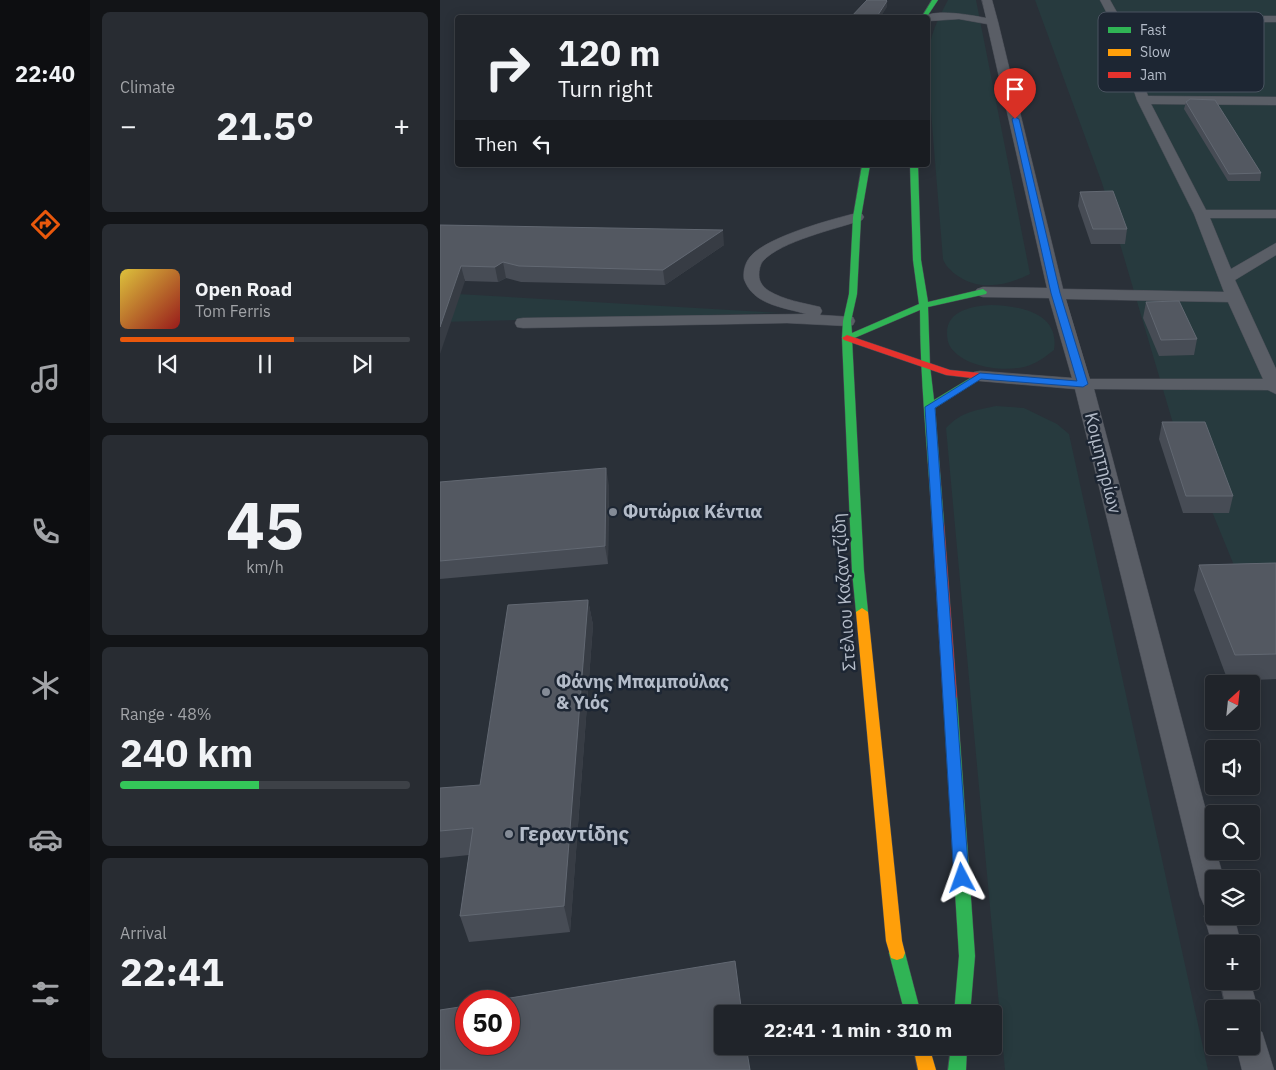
<!DOCTYPE html>
<html lang="en">
<head>
<meta charset="utf-8">
<style>
  :root { --surface:#20242a; --page:#282c32; --text:#f1f3f6; --muted:#a2a4a8; --line:#3d4147; --accent:#ea580c }
  body { margin:0; font-family:"IBM Plex Sans",sans-serif; background:var(--page); color:var(--text); height:100vh; display:flex; flex-direction:column; font-size:19px; white-space:nowrap }
  * { box-sizing:border-box; margin:0 }
  p { font-size:16px; color:var(--muted) }
  .icon { flex:none; width:28px; height:28px; fill:none; stroke:currentColor; stroke-width:2; stroke-linecap:round; stroke-linejoin:round }
  .map { position:relative; flex:1; overflow:hidden }
  .side { display:flex; flex-direction:column; gap:12px; padding:12px; background:#121417; width:350px }
  .side>* { flex:none }
  .top-card { position:absolute; left:15px; top:15px; width:475px; height:152px; border-radius:5px; box-shadow:0 2px 12px #0003,0 0 0 1px var(--line); background:#20242a; color:var(--text); overflow:hidden }
  .needle { width:32px; rotate:27deg }
  .buttons { position:absolute; left:765px; top:675px; display:grid; gap:10px }
  .buttons a { display:grid; place-items:center; width:55px; height:55px; border-radius:5px; background:var(--surface); box-shadow:0 2px 12px #0003,0 0 0 1px var(--line); font-size:25px }
  .speed { position:absolute; left:15px; top:990px; display:flex; gap:10px; font-size:25px; font-weight:700; text-align:center }
  .speed>* { display:grid; place-content:center; width:65px; height:65px; border-radius:50%; background:var(--surface); box-shadow:0 2px 12px #0003,0 0 0 1px var(--line); line-height:1 }
  .speed .limit { border:8px solid #d22; background:#fff; color:#111 }
  .pin { position:absolute; display:grid; place-items:center; width:42px; height:42px; color:#fff; margin:-51px -21px; border-radius:50% 50% 50% 0; rotate:-45deg; box-shadow:0 0 5px #0007 }
  .pin .icon { rotate:45deg }
  .me { position:absolute; width:55px; margin:-28px; rotate:356deg; stroke-linejoin:round; filter:drop-shadow(0 0 4px #0008) }
  .turn { display:flex; align-items:center; gap:18px; height:105px; padding:0 20px; font-size:22px }
  .turn .icon { width:65px; height:65px; stroke-width:2.5 }
  .turn b { display:block; font-size:35px; line-height:42px }
  .then { display:flex; align-items:center; height:48px; padding:0 20px; background:#0003; gap:10px; font-size:19px }
  .big { font-size:38px; font-weight:700; line-height:1.1 }
  .side .widget { flex:1; display:flex; flex-direction:column; justify-content:center; gap:8px; min-width:0; padding:0 18px; border-radius:8px; background:var(--page) }
  .side .dial { align-items:center; gap:0 }
  .dial b { font-size:65px; line-height:1 }
  .song { display:flex; align-items:center; gap:15px }
  .cover { width:60px; height:60px; border-radius:8px; background:linear-gradient(135deg,hsl(50 70% 55%),hsl(0 70% 35%)) }
  .played { height:5px; border-radius:2px; background:linear-gradient(90deg,var(--accent) 60%,var(--line) 60%) }
  .keys { display:flex; justify-content:space-around; direction:ltr }
  .heat { display:flex; justify-content:space-between; align-items:center; font-size:28px; direction:ltr }
  .charge { height:8px; border-radius:4px; background:linear-gradient(90deg,#34c759 48%,var(--line) 0) }
  .trip { position:absolute; left:274px; top:1005px; width:288px; height:50px; border-radius:5px; background:var(--surface); box-shadow:0 2px 12px #0003,0 0 0 1px var(--line); font-weight:700; line-height:50px; text-align:center }
  main { display:flex; flex:1; min-height:0 }
  .menu { display:flex; flex-direction:column; width:90px; justify-content:space-around; align-items:center; background:#0d0e11; color:var(--muted) }
  .menu .icon { width:35px; height:35px }
  .menu .current { color:var(--accent) }
  .menu b { font-size:22px; color:var(--text) }
  .map>svg:first-child { display:block }
  .green { fill:#273a3e }
  .lines { fill:none; stroke-linecap:round; stroke-linejoin:round }
  .lane-casing { stroke:#484c55; stroke-width:1 }
  .fast-casing { stroke:#484c55; stroke-width:1 }
  .slow-casing { stroke:#484c55; stroke-width:1 }
  .jam-casing { stroke:#484c55; stroke-width:1 }
  .lane { fill:#5a5e66; fill-rule:evenodd }
  .fast { fill:#30b455; fill-rule:evenodd }
  .slow { fill:#ff9f0a; fill-rule:evenodd }
  .jam { fill:#e5322d; fill-rule:evenodd }
  .wall { fill:#474c55 }
  .shaded-wall { fill:#373c44 }
  .building { fill:#535861; stroke:#626872 }
  .route { fill:#1a73e8; stroke:#114b97 }
  .poi-dot { fill:#848b96; stroke:#1d2633; stroke-width:2 }
  .labels { text-anchor:middle; stroke-width:5; stroke-linejoin:round; paint-order:stroke }
  .street-label { font-size:18px; fill:#b4bcc9; stroke:#1d2633 }
  .poi-label { font-size:18px; font-weight:bold; fill:#b4bcc9; stroke:#1d2633; text-anchor:start }
  .near-poi-label { font-size:21px; font-weight:bold; fill:#b4bcc9; stroke:#1d2633; text-anchor:start }
  .key { fill:#1d2633; stroke:#4a5360; stroke-width:1 }
  .key-label { font-size:14px; fill:#b4bcc9 }
</style>
</head>
<body>
<main>
<nav class="menu">
<b>22:40</b>
<svg class="icon current" aria-label="directions" viewBox="0 0 24 24"><path d="M12 3l9 9-9 9-9-9zM9 14v-3h6M13 9l2 2-2 2"/></svg>
<svg class="icon" aria-label="music" viewBox="0 0 24 24"><path d="M9 18V5l10-2v13"/><circle cx="6" cy="18" r="3"/><circle cx="16" cy="16" r="3"/></svg>
<svg class="icon" aria-label="phone" viewBox="0 0 24 24"><path d="M5 4h4l2 5-3 2q2 4 5 5l2-3 5 2v4C11 20 4 13 5 4z"/></svg>
<svg class="icon" aria-label="climate" viewBox="0 0 24 24"><path d="M12 3v18M4 7l16 10M4 17L20 7"/></svg>
<svg class="icon" aria-label="car" viewBox="0 0 24 24"><path d="M5 17H2v-5l4-1 3-4h7l3 4 3 1v5h-3M9 17h6M6 11h13"/><circle cx="7" cy="17" r="2"/><circle cx="17" cy="17" r="2"/></svg>
<svg class="icon" aria-label="filters" viewBox="0 0 24 24"><path d="M4 7h16M4 17h16"/><circle cx="9" cy="7" r="2"/><circle cx="15" cy="17" r="2"/></svg>
</nav>
<section class="side">
<div class="widget"><p>Climate</p>
<div class="heat"><a>−</a><b class="big">21.5°</b><a>+</a></div>
</div>
<div class="widget">
<div class="song"><i class="cover"></i><div><b>Open Road</b><p>Tom Ferris</p></div></div>
<div class="played"></div>
<div class="keys"><svg class="icon" aria-label="previous" viewBox="0 0 24 24"><path d="M18 5L8 12l10 7zM5 5v14"/></svg><svg class="icon" aria-label="pause" viewBox="0 0 24 24"><path d="M8 5v14M16 5v14"/></svg><svg class="icon" aria-label="next" viewBox="0 0 24 24"><path d="M6 5l10 7-10 7zM19 5v14"/></svg></div>
</div>
<div class="widget dial"><b>45</b><p>km/h</p></div>
<div class="widget"><p>Range · 48%</p><b class="big">240 km</b><div class="charge"></div></div>
<div class="widget"><p>Arrival</p><b class="big">22:41</b></div>
</section>
<div class="map">
<svg width="836" height="1070" viewBox="0 0 836 1070">
  <rect width="100%" height="100%" fill="#2a3038"/>
  <g class="green">
    <path d="M508 0H536L590 274C566 286 539 292 515 274 510 270 505 265 503 259L488 75C488 41 492 30 508 0Z"/>
    <polygon points="595,0 836,0 836,668 773,514 740,447 662,183"/>
    <polygon points="0,293 340,313 0,322"/>
    <path d="M551 305C579 306 620 312 614 350 605 357 596 364 584 367 562 372 525 367 511 348 508 344 507 338 507 333 507 310 533 306 551 305Z"/>
    <path d="M556 406 584 408 617 424 629 434 768 1070H565L506 428C521 412 536 410 556 406Z"/>
  </g>
  <g class="lines">
    <defs>
      <g id="lane">
        <path d="M542 0H552L558 22 623 289 784 292 754 214 697 100 670 19 660 0H670L679 16H836V22H681L708 96 836 97V105L711 104 766 210H836V218H770L791 269 836 243V255L795 280 836 369V394L828 390 654 389 774 841V851H776L784 879H774V916H794L801 944H774V950L764 916 770 907 764 905 760 896 635 389 540 381 534 380 531 376 534 372 540 371 632 378 609 298 543 297 537 295 535 292 537 289 543 287 607 288 547 24 519 19 488 21V18H481C494 8 530 15 546 18ZM626 299 788 302 823 379H650Z"/>
        <path d="M417 213 422 214 424 217 422 220C396 229 341 241 323 261 320 264 319 271 319 275 319 282 323 287 329 291 344 300 363 303 380 307L382 311 380 315 413 317 415 321 413 325 407 326 347 323 83 328 77 327 75 323 77 319 83 318 366 314C343 307 313 305 304 279 303 271 305 263 310 257 326 237 392 219 417 213Z"/>
        <polygon points="780,981 810,981 818,1009 813,1019 811,1020 811,1009 786,1009"/>
        <polygon points="811,1028 822,1032 834,1070 802,1070 796,1046 811,1046"/>
      </g>
      <g id="fast">
        <polygon points="492,0 498,0 486,18 481,18"/>
        <path d="M422 165H430L421 217 417 294 411 321 412 333 479 304 473 260 470 165H478L481 260 488 302 543 289 547 292 546 294 488 307 490 366 494 400 537 374H543L545 376 495 408 504 523 502 525 498 526 492 523C488 452 480 381 480 310L412 339 424 571 428 612 422 616 416 612 412 571 402 338 403 321 409 294 413 217Z"/>
        <polygon points="510,692 515,694 517,697 535,956 530,1014 514,1014 519,956 503,697 505,694"/>
        <polygon points="457,946 463,948 465,953 481,1014 465,1014 449,953 451,948"/>
        <polygon points="511,1046 527,1046 526,1070 508,1070"/>
      </g>
      <g id="slow">
        <polygon points="422,608 428,612 462,941 465,953 463,958 457,960 451,958 446,941 416,612"/>
        <polygon points="473,1046 489,1046 496,1070 478,1070"/>
      </g>
      <g id="jam">
        <polygon points="407,335 510,370 540,373 545,376 540,379 506,375 404,340 402,338"/>
        <polygon points="498,520 504,523 517,697 515,700 505,700 503,697 492,523"/>
      </g>
    </defs>
    <use href="#lane" class="lane-casing"/>
    <use href="#fast" class="fast-casing"/>
    <use href="#slow" class="slow-casing"/>
    <use href="#jam" class="jam-casing"/>
    <use href="#lane" class="lane"/>
    <use href="#fast" class="fast"/>
    <use href="#slow" class="slow"/>
    <use href="#jam" class="jam"/>
  </g>
  <g class="wall">
    <polygon points="746,102 821,173 820,181 788,181 744,109"/>
    <polygon points="640,192 687,229 685,244 651,244 638,206"/>
    <polygon points="0,225 284,245 225,285 81,282 66,278 58,282 25,281"/>
    <polygon points="706,302 757,339 754,355 719,356 703,318"/>
    <polygon points="722,422 793,496 789,513 743,513 719,439"/>
    <polygon points="0,482 169,485 168,564 0,579"/>
    <polygon points="836,563 836,679 788,681 754,590 759,565"/>
    <polygon points="148,600 153,625 130,932 29,942 20,916 29,855 0,858 0,788 40,785"/>
  </g>
  <g class="shaded-wall">
    <polygon points="447,1 447,7 440,18 436,18"/>
    <polygon points="283,230 284,245 225,285 223,270"/>
    <polygon points="63,262 66,278 58,282 55,267"/>
    <polygon points="21,266 25,281 0,354 0,327"/>
    <polygon points="166,468 169,485 168,564 165,546"/>
    <polygon points="148,600 153,625 130,932 124,906"/>
  </g>
  <g class="building">
    <polygon points="427,0 446,0 447,1 436,18 410,18"/>
    <polygon points="750,99 775,100 821,173 789,174 746,102"/>
    <polygon points="673,191 687,229 653,229 640,192"/>
    <polygon points="0,225 283,230 223,270 79,266 63,262 55,267 21,266 0,327"/>
    <polygon points="739,301 757,339 721,340 706,302"/>
    <polygon points="722,422 765,422 793,496 746,496"/>
    <polygon points="166,468 165,546 0,561 0,482"/>
    <polygon points="836,563 836,654 795,655 759,565"/>
    <polygon points="148,600 124,906 20,916 33,828 0,831 0,788 40,785 68,605"/>
    <polygon points="295,961 302,1014 282,1014 282,1046 306,1046 310,1070 0,1070 0,1010 26,1006 26,1044 69,1044 69,1001 52,1001"/>
  </g>
  <polygon class="route" points="575,117 579,119 620,293 648,384 643,387 541,379 495,408 529,878 527,882 522,884 516,882 514,878 485,407 540,373 637,381 611,293 572,119"/>
  <g class="poi-dot">
    <circle cx="173" cy="512" r="5"/>
    <circle cx="106" cy="692" r="5"/>
    <circle cx="69" cy="834" r="5"/>
  </g>
  <g class="labels">
    <g class="street-label">
      <text transform="translate(663 463) rotate(76)" y="6">Κοιμητηρίων</text>
      <text transform="translate(404 592) rotate(-94)" y="6">Στέλιου Καζαντζίδη</text>
    </g>
    <g class="poi-label">
      <text x="183" y="518">Φυτώρια Κέντια</text>
      <text x="116" y="688">Φάνης Μπαμπούλας<tspan x="116" dy="21">&amp; Υιός</tspan></text>
    </g>
    <g class="near-poi-label">
      <text x="79" y="841">Γεραντίδης</text>
    </g>
  </g>
  <rect x="658" y="12" width="166" height="80" rx="8" class="key"/>
  <rect x="668" y="27" width="23" height="6" fill="#30b455"/>
  <rect x="668" y="49" width="23" height="7" fill="#ff9f0a"/>
  <rect x="668" y="72" width="23" height="6" fill="#e5322d"/>
  <g class="key-label">
    <text x="700" y="35">Fast</text>
    <text x="700" y="57">Slow</text>
    <text x="700" y="80">Jam</text>
  </g>
</svg>
<div class="buttons">
<a><svg class="needle" viewBox="-14 -14 28 28"><path d="M0-13l5 13h-10z" fill="#e53935"/><path d="M0 13l5-13h-10z" fill="#a2a4a8"/></svg></a>
<a><svg class="icon" aria-label="sound" viewBox="0 0 24 24"><path d="M4 9h4l5-4v14l-5-4H4zM17 9q2 3 0 6"/></svg></a>
<a><svg class="icon" aria-label="search" viewBox="0 0 24 24"><circle cx="10" cy="10" r="6"/><path d="M15 15l6 6"/></svg></a>
<a><svg class="icon" aria-label="layers" viewBox="0 0 24 24"><path d="M12 4l9 5-9 5-9-5zM3 14l9 5 9-5"/></svg></a>
<a>+</a>
<a>−</a>
</div>
<div class="speed"><div class="limit">50</div></div>
<div class="pin" style="left:575px;top:119px;background:#d93025"><svg class="icon" aria-label="arrive" viewBox="0 0 24 24"><path d="M6 21V4h12l-3 4 3 4H6"/></svg></div>
<svg class="me" style="left:522px;top:878px" viewBox="-20 -20 40 40"><path d="M0-17L14 15 0 8-14 15z" fill="#1a73e8" stroke="#fff" stroke-width="4"/></svg>
<div class="trip">22:41 · 1 min · 310 m</div>
<div class="top-card">
<div class="turn"><svg class="icon" aria-label="right" viewBox="0 0 24 24"><path d="M7 20v-9h11M14 6l5 5-5 5"/></svg><div><b>120 m</b>Turn right</div></div>
<div class="then">Then<svg class="icon" aria-label="left" viewBox="0 0 24 24"><path d="M17 20v-9H6M10 6l-5 5 5 5"/></svg></div>
</div>
</div>
</main>
</body>
</html>
